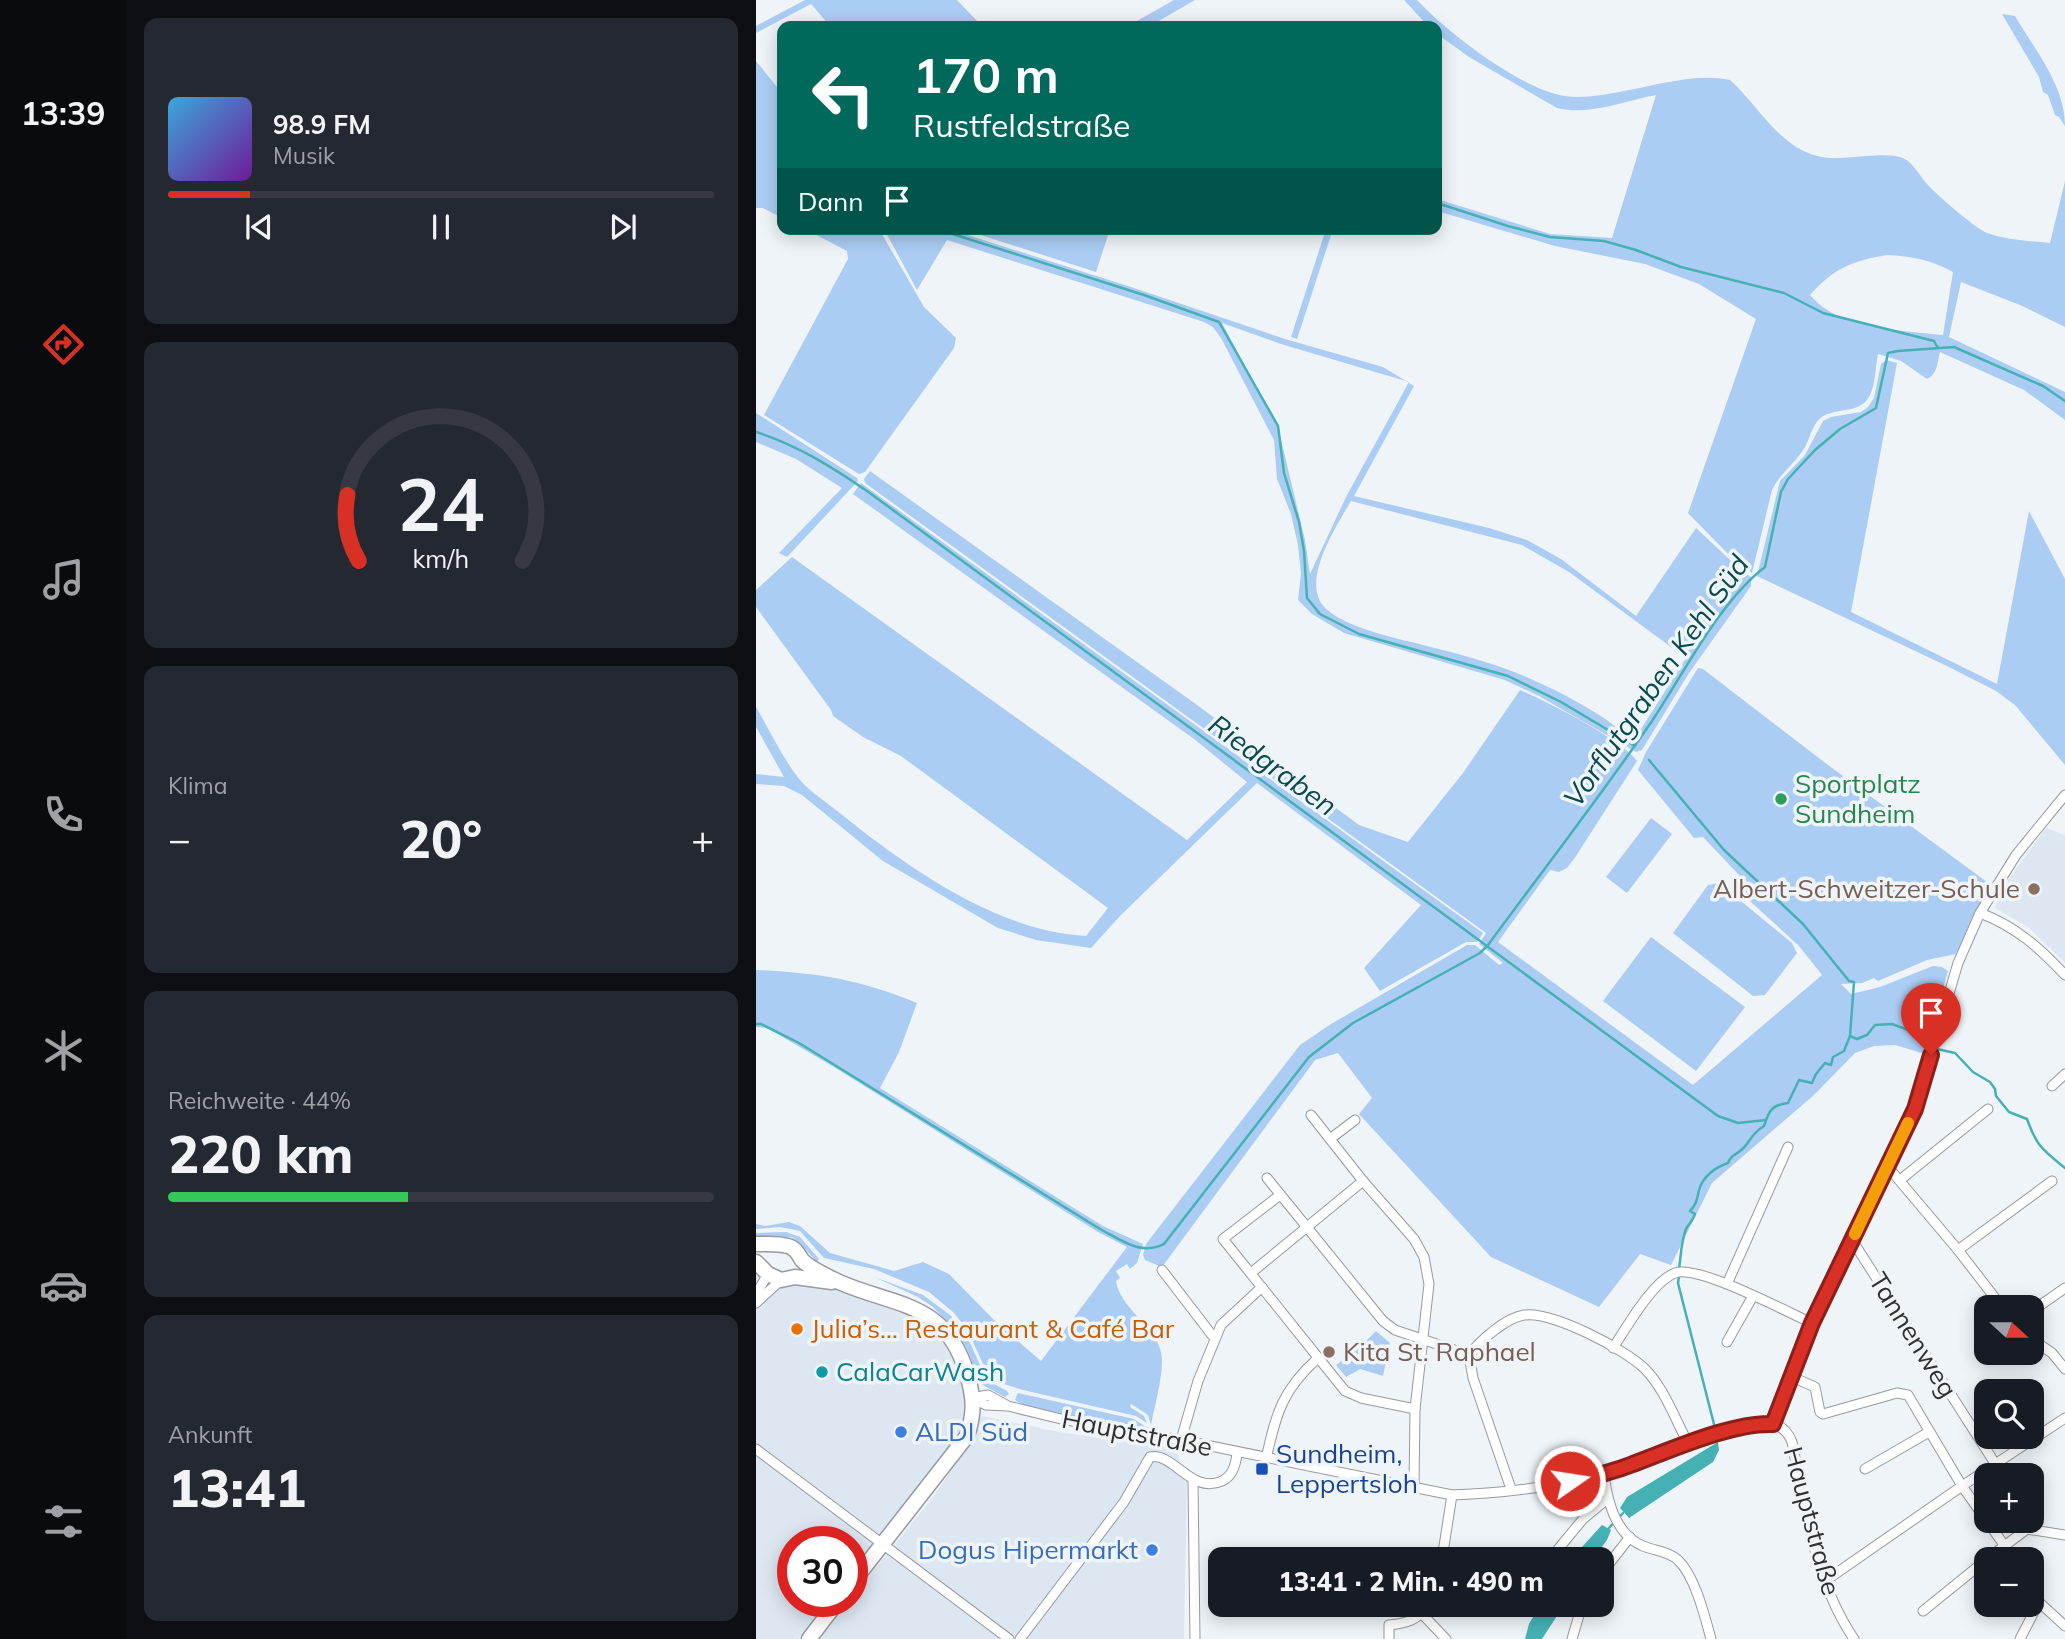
<!DOCTYPE html>
<html lang="de">
<head>
<meta charset="utf-8">
<style>
  :root { --surface:#171b24; --page:#242831; --text:#f1f3f6; --muted:#9ea1a6; --line:#363941; --accent:#d93025 }
  body { margin:0; font-family:Mulish,sans-serif; background:var(--page); color:var(--text); height:100vh; display:flex; flex-direction:column; font-size:26px; white-space:nowrap }
  * { box-sizing:border-box; margin:0 }
  p { font-size:23px; color:var(--muted) }
  .icon { flex:none; width:38px; height:38px; fill:none; stroke:currentColor; stroke-width:2; stroke-linecap:round; stroke-linejoin:round }
  .map { position:relative; flex:1; overflow:hidden }
  .side { display:flex; flex-direction:column; gap:18px; padding:18px; background:#0d0f14; width:630px }
  .side>* { flex:none }
  .guide { position:absolute; left:21px; top:21px; width:665px; height:214px; border-radius:14px; box-shadow:0 4px 18px #0003; background:#00695c; color:#fff; overflow:hidden }
  .needle { width:46px; rotate:111deg }
  .fabs { position:absolute; left:1218px; top:1295px; display:grid; gap:14px }
  .fabs a { display:grid; place-items:center; width:70px; height:70px; border-radius:14px; background:var(--surface); box-shadow:0 4px 18px #0003; font-size:35px }
  .speed { position:absolute; left:21px; top:1526px; display:flex; gap:14px; font-size:35px; font-weight:700; text-align:center }
  .speed>* { display:grid; place-content:center; width:91px; height:91px; border-radius:50%; background:var(--surface); box-shadow:0 4px 18px #0003; line-height:1 }
  .speed .limit { border:10px solid #d22; background:#fff; color:#111 }
  .pin { position:absolute; display:grid; place-items:center; width:60px; height:60px; color:#fff; margin:-72px -30px; border-radius:50% 50% 50% 0; rotate:-45deg; box-shadow:0 0 7px #0007 }
  .pin .icon { rotate:45deg }
  .me { position:absolute; width:77px; margin:-38px; rotate:77deg; stroke-linejoin:round; filter:drop-shadow(0 0 5px #0008) }
  .turn { display:flex; align-items:center; gap:24px; height:147px; padding:0 21px; font-size:32px }
  .turn .icon { width:91px; height:91px; stroke-width:2.5 }
  .turn b { display:block; font-size:49px; line-height:60px }
  .then { display:flex; align-items:center; height:66px; padding:0 21px; background:#0003; gap:14px; font-size:26px }
  .big { font-size:52px; font-weight:800; line-height:1.1 }
  .side .card { flex:1; display:flex; flex-direction:column; justify-content:center; gap:10px; min-width:0; padding:0 24px; border-radius:14px; background:var(--page) }
  .side .dial { align-items:center; gap:0 }
  .dial svg { height:182px; overflow:visible; fill:none; stroke:var(--line); stroke-width:7; stroke-linecap:round; text-anchor:middle }
  .dial text { fill:var(--text); stroke:none }
  .song { display:flex; align-items:center; gap:21px }
  .cover { width:84px; height:84px; border-radius:10px; background:linear-gradient(135deg,hsl(200 70% 55%),hsl(280 70% 35%)) }
  .played { height:7px; border-radius:4px; background:linear-gradient(90deg,var(--accent) 15%,var(--line) 15%) }
  .keys { display:flex; justify-content:space-around; direction:ltr }
  .heat { display:flex; justify-content:space-between; align-items:center; font-size:38px; direction:ltr }
  .charge { height:10px; border-radius:5px; background:linear-gradient(90deg,#34c759 44%,var(--line) 0) }
  .trip { position:absolute; left:452px; top:1547px; width:406px; height:70px; border-radius:14px; background:var(--surface); box-shadow:0 4px 18px #0003; font-weight:800; line-height:70px; text-align:center }
  main { display:flex; flex:1; min-height:0 }
  .menu { display:flex; flex-direction:column; width:126px; justify-content:space-around; align-items:center; background:#090b0e; color:var(--muted) }
  .menu .icon { width:49px; height:49px }
  .menu .active { color:var(--accent) }
  .menu b { font-size:32px; color:var(--text) }
  .map>svg:first-child { display:block }
  .built { fill:#dde7f2 }
  .green { fill:#abccf3; fill-rule:evenodd }
  .water { fill:#46b1b5 }
  .lines { fill:none; stroke-linecap:round; stroke-linejoin:round }
  .stream { stroke:#46b1b5; stroke-width:2.5 }
  .street-casing { stroke:#969a9f; stroke-width:11 }
  .primary-casing { stroke:#969a9f; stroke-width:17 }
  .street { stroke:#fff; stroke-width:9 }
  .primary { stroke:#fff; stroke-width:14 }
  .route-casing { stroke:#8d1f18; stroke-width:18 }
  .route { stroke:#d93025; stroke-width:12 }
  .slow { stroke:#f59e0b; stroke-width:12 }
  .leisure-dot { fill:#2e9e5b; stroke:#eff4f9; stroke-width:2.5 }
  .education-dot { fill:#8d6e63; stroke:#eff4f9; stroke-width:2.5 }
  .food-dot { fill:#e8710a; stroke:#eff4f9; stroke-width:2.5 }
  .culture-dot { fill:#0f9aa8; stroke:#eff4f9; stroke-width:2.5 }
  .shop-dot { fill:#3f7fe0; stroke:#eff4f9; stroke-width:2.5 }
  .transit-dot { fill:#1a4fb4; stroke:#eff4f9; stroke-width:2.5 }
  .labels { text-anchor:middle; stroke-width:7; stroke-linejoin:round; paint-order:stroke }
  .leisure-label { font-size:26px; fill:#27864d; stroke:#eff4f9; text-anchor:start }
  .education-label { font-size:26px; fill:#785e54; stroke:#eff4f9; text-anchor:end }
  .food-label { font-size:26px; fill:#c56008; stroke:#eff4f9; text-anchor:start }
  .street-label { font-size:26px; fill:#2d2f31; stroke:#eff4f9 }
  .culture-label { font-size:26px; fill:#0d838f; stroke:#eff4f9; text-anchor:start }
  .shop-label { font-size:26px; fill:#366cbe; stroke:#eff4f9; text-anchor:start }
  .transit-label { font-size:26px; fill:#164399; stroke:#eff4f9; text-anchor:start }
  .water-label { font-size:28px; font-style:italic; fill:#084a4c; stroke:#eff4f9 }
</style>
</head>
<body>
<main>
<nav class="menu">
<b>13:39</b>
<svg class="icon active" aria-label="directions" viewBox="0 0 24 24"><path d="M12 3l9 9-9 9-9-9zM9 14v-3h6M13 9l2 2-2 2"/></svg>
<svg class="icon" aria-label="music" viewBox="0 0 24 24"><path d="M9 18V5l10-2v13"/><circle cx="6" cy="18" r="3"/><circle cx="16" cy="16" r="3"/></svg>
<svg class="icon" aria-label="phone" viewBox="0 0 24 24"><path d="M5 4h4l2 5-3 2q2 4 5 5l2-3 5 2v4C11 20 4 13 5 4z"/></svg>
<svg class="icon" aria-label="climate" viewBox="0 0 24 24"><path d="M12 3v18M4 7l16 10M4 17L20 7"/></svg>
<svg class="icon" aria-label="car" viewBox="0 0 24 24"><path d="M5 17H2v-5l4-1 3-4h7l3 4 3 1v5h-3M9 17h6M6 11h13"/><circle cx="7" cy="17" r="2"/><circle cx="17" cy="17" r="2"/></svg>
<svg class="icon" aria-label="filters" viewBox="0 0 24 24"><path d="M4 7h16M4 17h16"/><circle cx="9" cy="7" r="2"/><circle cx="15" cy="17" r="2"/></svg>
</nav>
<section class="side">
<div class="card">
<div class="song"><i class="cover"></i><div><b>98.9 FM</b><p>Musik</p></div></div>
<div class="played"></div>
<div class="keys"><svg class="icon" aria-label="previous" viewBox="0 0 24 24"><path d="M18 5L8 12l10 7zM5 5v14"/></svg><svg class="icon" aria-label="pause" viewBox="0 0 24 24"><path d="M8 5v14M16 5v14"/></svg><svg class="icon" aria-label="next" viewBox="0 0 24 24"><path d="M6 5l10 7-10 7zM19 5v14"/></svg></div>
</div>
<div class="card dial"><svg viewBox="0 0 100 80">
<path d="M14 69A42 42 0 1 1 86 69"/>
<path d="M14 69A42 42 0 0 1 9 40" stroke="#d93025"/>
<text x="50" y="56" font-size="32" font-weight="700">24</text>
<text x="50" y="72" font-size="11">km/h</text>
</svg></div>
<div class="card"><p>Klima</p>
<div class="heat"><a>−</a><b class="big">20°</b><a>+</a></div>
</div>
<div class="card"><p>Reichweite · 44%</p><b class="big">220 km</b><div class="charge"></div></div>
<div class="card"><p>Ankunft</p><b class="big">13:41</b></div>
</section>
<div class="map">
<svg width="1309" height="1639" viewBox="0 0 1309 1639">
  <rect width="100%" height="100%" fill="#eff4f9"/>
  <g class="built">
    <polygon points="1290,828 1309,835 1309,963 1272,927 1239,908 1242,897 1252,880"/>
    <polygon points="0,1266 20,1274 117,1294 168,1313 208,1363 211,1407 206,1427 186,1461 96,1571 96,1542 37,1542 37,1601 71,1601 42,1639 0,1639"/>
    <polygon points="226,1416 303,1432 420,1449 431,1483 428,1639 63,1639 93,1601 96,1601 96,1597 177,1497 208,1452 223,1418"/>
  </g>
  <g class="green">
    <polygon points="49,0 201,0 226,26 74,26 55,4 0,33 0,26"/>
    <polygon points="418,0 439,0 394,26 372,26"/>
    <path d="M648 0H661C691 32 764 89 809 96 830 99 852 94 873 90 905 84 942 73 974 80 1008 111 1030 161 1083 158 1099 158 1132 152 1147 158 1158 163 1164 177 1172 185 1182 196 1219 228 1231 233 1250 240 1274 241 1294 243L1309 181V327L1264 305 1205 282 1193 337 1309 392V420L1268 390 1184 352C1181 362 1182 374 1171 379L1145 361 1122 354C1119 368 1120 390 1110 401 1100 412 1082 409 1069 415 1057 421 1055 436 1049 447 1040 463 1024 473 1016 490L996 573 976 558 932 513 1000 319 943 284 889 264 799 246 681 211V199L794 234 856 238 900 95C867 101 834 116 801 108L713 57 681 34V26H672ZM1131 255C1156 256 1175 260 1197 272L1187 335C1155 332 1097 328 1070 309 1064 306 1059 300 1054 295 1078 268 1096 261 1131 255Z"/>
    <path d="M1246 14 1259 16C1279 50 1309 86 1309 126L1303 117 1299 115 1292 95 1287 92 1283 77Z"/>
    <polygon points="0,61 26,93 26,218 7,208 0,208"/>
    <polygon points="49,229 123,229 168,307 200,338 198,348 109,472 103,474 8,415 92,259 91,251"/>
    <path d="M128 229H193L375 287 529 339 627 367 658 386 598 496 733 528 771 540 805 559 880 616 940 528 987 572 995 577V586L933 673 886 750 880 752 783 696 749 680 588 633 556 614 542 600 545 573 542 545 535 514 521 479 518 440 465 338 457 327 448 322 191 240 161 290ZM466 323 525 344 653 382 590 497 554 574 549 540 522 427ZM595 501 766 545 813 572 930 658 878 740C868 734 858 725 848 718 829 706 808 694 788 685 750 666 707 655 667 645 640 638 574 625 563 599 551 571 581 525 595 501Z"/>
    <polygon points="206,229 354,229 340,272"/>
    <polygon points="570,229 577,229 541,339 535,337"/>
    <polygon points="1130,360 1141,363 1095,612 1241,684 1273,511 1309,579 1309,765 1259,705 1240,691 1193,667 1001,576 1024,481 1049,455 1067,421 1075,417 1105,412 1112,407 1118,398 1125,364"/>
    <polygon points="0,413 101,478 102,481 31,557 23,553 86,488 40,459 0,442"/>
    <path d="M114 471 441 705 603 825 652 842 707 773 764 690C790 701 867 740 881 761L820 856 811 868 803 872 794 870 742 942 937 1085 1066 975 1043 946 983 891V875L947 837 938 838 882 770 890 752 942 668 947 669 1068 762 1235 885 1216 918 1200 954 1171 960 1122 981 1118 978 1106 983 1085 984 1095 994 1124 987 1177 966 1186 967 1192 971 1169 1054 1139 1045 1118 1046 1099 1053 1058 1095 956 1183 915 1265 884 1254 843 1307 735 1257 603 1114 616 1098 582 1053 559 1060 406 1267 389 1260 387 1255 390 1244 544 1045 575 1024 711 945H719L743 965 747 963 723 944 730 933 109 483 108 479Z"/>
    <path d="M105 483 727 933 721 942H710L624 991 608 968 665 905 501 783 364 916 335 948 280 940 242 928 127 861 46 795 28 786 0 784V774L28 777 0 727V707C14 731 27 759 44 780 55 793 72 803 85 814 152 868 243 932 330 936L352 908 145 756 107 737 77 716 75 710 0 607V590L36 557 431 840 491 782 438 739 97 494Z"/>
    <polygon points="895,818 916,834 871,893 850,877"/>
    <polygon points="963,883 1036,943 1041,953 1009,995 997,996 917,933 952,885"/>
    <polygon points="895,937 989,1007 940,1071 847,1001"/>
    <path d="M0 970C62 973 102 979 161 1003L143 1052 124 1088 347 1226 387 1244 381 1263 374 1269 371 1264 360 1271 364 1278 360 1281C365 1312 406 1328 406 1360 406 1381 399 1404 395 1425L392 1415 375 1404 374 1407 388 1416 391 1423 380 1416 267 1390 239 1381 233 1377 211 1329 197 1312 173 1292 118 1269 68 1258 44 1231 24 1227 0 1229V1224L9 1226 33 1222 44 1226 74 1253 138 1271 167 1262 193 1274 238 1320 285 1361 371 1247 342 1232 78 1067 11 1028 0 1027Z"/>
    <polygon points="30,1232 44,1237 63,1259 61,1262 43,1242 36,1237 0,1238 0,1233"/>
    <polygon points="118,1277 167,1295 194,1315 208,1330 231,1380 251,1391 253,1394 249,1397 225,1384 210,1347 196,1327 176,1306 162,1297"/>
    <polygon points="620,1331 634,1343 627,1376 604,1369 590,1377 580,1365 601,1350"/>
    <path d="M262 1393 378 1419 390 1427 401 1430C373 1427 279 1415 259 1400Z"/>
  </g>
  <g class="water">
    <polygon points="962,1442 963,1450 957,1462 873,1518 864,1508 871,1497"/>
    <polygon points="846,1525 855,1530 851,1540 837,1559 815,1559"/>
    <polygon points="784,1605 808,1605 786,1639 769,1639 773,1624"/>
  </g>
  <g class="lines">
    <g class="stream">
      <polyline points="681,203 752,226 794,237 848,241 880,250 925,267 1028,293 1067,313 1178,341 1182,348"/>
      <polyline points="181,229 388,295 463,322 522,426 528,473 543,522 548,551 551,598 564,614 603,634 752,676 805,702 879,746"/>
      <path d="M0 432C41 445 76 467 111 491 394 700 680 906 962 1116L982 1123 1010 1120"/>
      <polyline points="893,760 968,850 1047,924 1093,981 1098,982 1094,1036"/>
      <path d="M0 1024H5L43 1043 344 1229C365 1240 385 1256 408 1244L553 1057 597 1023 724 953 732 945C787 870 844 797 896 721 928 673 964 601 1009 567L1025 492 1032 479 1059 450 1084 429 1120 408 1132 353 1142 351 1198 347 1287 386 1309 401"/>
      <path d="M1181 1049 1199 1053 1217 1072 1234 1082 1239 1089 1240 1096 1253 1112 1271 1119C1281 1147 1287 1150 1309 1168"/>
      <path d="M923 1269C925 1256 925 1242 930 1229 933 1223 937 1221 939 1214L934 1211C941 1204 941 1198 943 1190 947 1176 960 1167 972 1163 975 1155 978 1156 984 1151 995 1143 993 1135 1008 1126 1013 1111 1015 1105 1032 1103L1043 1080 1056 1083 1060 1074 1069 1063 1075 1065 1077 1057 1088 1051 1094 1036 1101 1039 1111 1035 1119 1025 1136 1024 1155 1031 1175 1046"/>
      <polyline points="923,1276 922,1283 960,1432"/>
      <polyline points="853,1528 867,1513"/>
    </g>
    <defs>
      <g id="street">
        <path d="M1224 913C1259 926 1284 948 1309 975"/>
        <polyline points="1296,1086 1309,1074"/>
        <polyline points="555,1115 607,1181 658,1239 668,1257 673,1284 659,1409 658,1487"/>
        <polyline points="574,1139 599,1120"/>
        <polyline points="1132,1167 1202,1250 1246,1307"/>
        <polyline points="511,1178 627,1321 639,1330 713,1355 717,1378 755,1489"/>
        <polyline points="1144,1180 1232,1109"/>
        <polyline points="524,1195 467,1239 589,1391 605,1398 659,1409"/>
        <polyline points="1096,1240 1240,1465"/>
        <polyline points="1202,1250 1296,1181"/>
        <polyline points="406,1270 459,1339"/>
        <polyline points="495,1273 607,1181"/>
        <polyline points="971,1284 1032,1147"/>
        <polyline points="0,1294 12,1274"/>
        <polyline points="0,1303 25,1280"/>
        <polyline points="1276,1311 1309,1288"/>
        <polyline points="1276,1339 1296,1353 1309,1369"/>
        <polyline points="971,1342 997,1296"/>
        <path d="M857 1348C871 1327 896 1282 919 1273 941 1264 1031 1312 1056 1323"/>
        <path d="M713 1355C724 1341 749 1318 768 1315 796 1311 869 1349 889 1369 908 1388 919 1419 932 1443"/>
        <polyline points="1036,1377 1059,1387 1064,1412 1067,1414 1141,1393 1152,1395 1206,1486 1230,1520"/>
        <path d="M215 1398 232 1395 252 1406 305 1419 425 1440 696 1495C747 1493 801 1487 850 1473 886 1463 920 1448 956 1436 972 1431 990 1424 1008 1423 1022 1423 1031 1429 1036 1442 1049 1510 1059 1581 1098 1639"/>
        <polyline points="215,1398 230,1405 251,1406"/>
        <polyline points="1017,1424 1056,1323 1159,1109 1202,963 1224,913 1260,855 1309,795"/>
        <polyline points="425,1440 442,1381 465,1325 506,1287"/>
        <polyline points="0,1449 253,1639"/>
        <path d="M510 1459C520 1414 526 1390 562 1358"/>
        <polyline points="1109,1469 1173,1432"/>
        <path d="M848 1474C851 1500 860 1535 887 1546 899 1551 912 1551 922 1560 939 1576 949 1617 955 1639"/>
        <polyline points="437,1480 439,1639"/>
        <polyline points="1231,1521 1258,1559"/>
        <polyline points="686,1559 696,1495"/>
        <polyline points="794,1559 827,1519 851,1499"/>
        <polyline points="1231,1559 1271,1529 1309,1535"/>
        <polyline points="845,1574 874,1537"/>
        <polyline points="1069,1581 1206,1486 1309,1418"/>
        <polyline points="1276,1589 1283,1602 1309,1626"/>
        <polyline points="1167,1611 1230,1560"/>
        <polyline points="666,1614 690,1639"/>
        <path d="M264 1639 368 1502 394 1457C418 1452 435 1495 466 1481 477 1476 480 1464 481 1453"/>
        <path d="M633 1639V1625C651 1623 661 1621 672 1605"/>
        <polyline points="816,1639 826,1605"/>
        <polyline points="1264,1639 1283,1602"/>
      </g>
      <g id="primary">
        <path d="M0 1244C10 1244 23 1243 32 1246 40 1248 42 1254 46 1260 54 1269 73 1277 83 1282 140 1307 190 1301 211 1374 218 1398 219 1412 211 1436L96 1583"/>
        <polyline points="0,1262 12,1274 25,1280 39,1277 76,1282"/>
        <polyline points="53,1639 82,1601"/>
      </g>
    </defs>
    <use href="#street" class="street-casing"/>
    <use href="#primary" class="primary-casing"/>
    <use href="#street" class="street"/>
    <use href="#primary" class="primary"/>
  </g>
  <g class="lines">
    <defs>
      <path id="route" d="M814 1481C836 1477 857 1472 877 1464 915 1450 977 1422 1017 1424L1056 1323 1159 1109 1175 1055"/>
    </defs>
    <use href="#route" class="route-casing"/>
    <use href="#route" class="route"/>
    <polyline class="slow" points="1099,1234 1152,1123"/>
  </g>
  <circle class="leisure-dot" cx="1025" cy="799" r="7"/>
  <g class="education-dot">
    <circle cx="1278" cy="889" r="7"/>
    <circle cx="573" cy="1352" r="7"/>
  </g>
  <circle class="food-dot" cx="41" cy="1329" r="7"/>
  <circle class="culture-dot" cx="66" cy="1372" r="7"/>
  <g class="shop-dot">
    <circle cx="145" cy="1432" r="7"/>
    <circle cx="396" cy="1550" r="7"/>
  </g>
  <rect class="transit-dot" x="499" y="1462" width="14" height="14" rx="3.5"/>
  <g class="labels">
    <g class="leisure-label">
      <text x="1039" y="793">Sportplatz<tspan x="1039" dy="30">Sundheim</tspan></text>
    </g>
    <g class="education-label">
      <text x="1264" y="898">Albert-Schweitzer-Schule</text>
      <text x="587" y="1361" text-anchor="start">Kita St. Raphael</text>
    </g>
    <g class="food-label">
      <text x="55" y="1338">Julia’s… Restaurant &amp; Café Bar</text>
    </g>
    <g class="street-label">
      <text transform="translate(1157 1335) rotate(58)" y="9">Tannenweg</text>
      <text transform="translate(381 1433) rotate(11)" y="9">Hauptstraße</text>
      <text transform="translate(1056 1521) rotate(75)" y="9">Hauptstraße</text>
    </g>
    <g class="culture-label">
      <text x="80" y="1381">CalaCarWash</text>
    </g>
    <g class="shop-label">
      <text x="159" y="1441">ALDI Süd</text>
      <text x="382" y="1559" text-anchor="end">Dogus Hipermarkt</text>
    </g>
    <g class="transit-label">
      <text x="520" y="1463">Sundheim,<tspan x="520" dy="30">Leppertsloh</tspan></text>
    </g>
    <g class="water-label">
      <text transform="translate(900 681) rotate(-55)" y="10">Vorflutgraben Kehl Süd</text>
      <text transform="translate(517 765) rotate(36)" y="10">Riedgraben</text>
    </g>
  </g>
</svg>
<div class="fabs">
<a><svg class="needle" viewBox="-14 -14 28 28"><path d="M0-13l5 13h-10z" fill="#e53935"/><path d="M0 13l5-13h-10z" fill="#9ea1a6"/></svg></a>
<a><svg class="icon" aria-label="search" viewBox="0 0 24 24"><circle cx="10" cy="10" r="6"/><path d="M15 15l6 6"/></svg></a>
<a>+</a>
<a>−</a>
</div>
<div class="speed"><div class="limit">30</div></div>
<div class="pin" style="left:1175px;top:1055px;background:#d93025"><svg class="icon" aria-label="arrive" viewBox="0 0 24 24"><path d="M6 21V4h12l-3 4 3 4H6"/></svg></div>
<svg class="me" style="left:814px;top:1481px" viewBox="-20 -20 40 40"><circle r="17" fill="#d93025" stroke="#fff" stroke-width="3"/><path d="M0-11L8 9 0 5-8 9z" fill="#fff"/></svg>
<div class="trip">13:41 · 2 Min. · 490 m</div>
<div class="guide">
<div class="turn"><svg class="icon" aria-label="left" viewBox="0 0 24 24"><path d="M17 20v-9H6M10 6l-5 5 5 5"/></svg><div><b>170 m</b>Rustfeldstraße</div></div>
<div class="then">Dann<svg class="icon" aria-label="arrive" viewBox="0 0 24 24"><path d="M6 21V4h12l-3 4 3 4H6"/></svg></div>
</div>
</div>
</main>
</body>
</html>
